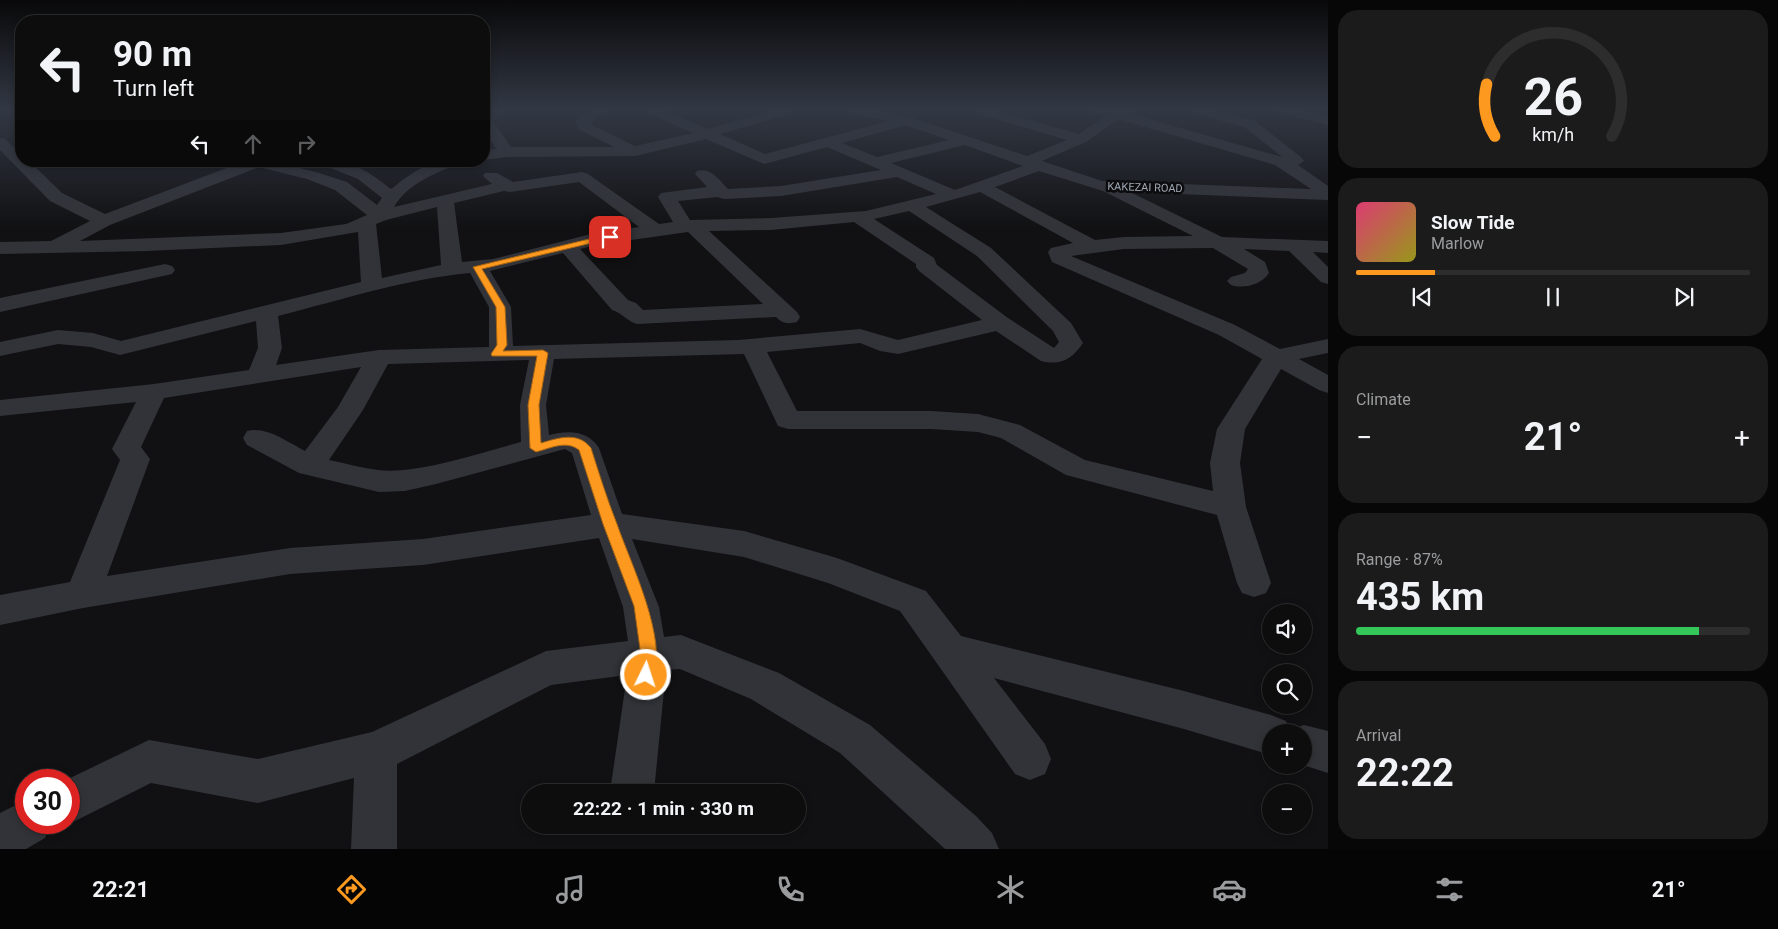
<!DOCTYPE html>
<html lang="en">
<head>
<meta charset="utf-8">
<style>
  :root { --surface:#0d0d0e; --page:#1b1b1c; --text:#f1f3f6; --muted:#9a9c9e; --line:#2d2d2e; --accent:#fd991e }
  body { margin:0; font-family:Roboto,sans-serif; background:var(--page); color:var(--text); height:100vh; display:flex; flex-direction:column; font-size:19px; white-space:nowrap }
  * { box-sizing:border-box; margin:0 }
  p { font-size:16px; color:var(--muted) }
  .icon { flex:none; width:28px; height:28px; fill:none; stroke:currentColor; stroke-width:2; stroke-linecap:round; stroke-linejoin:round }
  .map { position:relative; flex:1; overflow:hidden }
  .side { display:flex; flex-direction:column; gap:10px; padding:10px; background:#070708; width:450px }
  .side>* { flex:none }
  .guide { position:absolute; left:15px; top:15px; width:475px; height:152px; border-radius:20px; box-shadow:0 2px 8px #0003,0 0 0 1px var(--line); background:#0d0d0e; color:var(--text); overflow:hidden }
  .tools { position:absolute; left:1262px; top:604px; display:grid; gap:10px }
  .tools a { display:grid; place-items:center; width:50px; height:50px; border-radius:50%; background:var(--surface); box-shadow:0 2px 8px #0003,0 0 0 1px var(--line); font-size:25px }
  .speed { position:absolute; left:15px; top:769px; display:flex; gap:10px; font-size:25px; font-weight:700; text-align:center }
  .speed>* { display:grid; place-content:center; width:65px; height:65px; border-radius:50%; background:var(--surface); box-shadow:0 2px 8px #0003,0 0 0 1px var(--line); line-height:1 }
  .speed .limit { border:8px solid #d22; background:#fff; color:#111 }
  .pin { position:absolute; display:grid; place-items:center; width:42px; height:42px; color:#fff; margin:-21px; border-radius:10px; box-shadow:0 2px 8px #0006 }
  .me { position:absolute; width:55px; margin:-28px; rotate:4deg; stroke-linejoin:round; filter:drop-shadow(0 0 4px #0008) }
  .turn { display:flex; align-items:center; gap:18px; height:105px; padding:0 15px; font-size:22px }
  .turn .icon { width:65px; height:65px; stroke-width:2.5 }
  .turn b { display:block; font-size:35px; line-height:42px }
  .lanes { display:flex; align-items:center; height:48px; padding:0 15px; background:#0003; justify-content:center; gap:25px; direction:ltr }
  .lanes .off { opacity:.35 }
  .big { font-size:38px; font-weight:700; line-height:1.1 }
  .side .widget { flex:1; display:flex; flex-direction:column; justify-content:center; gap:8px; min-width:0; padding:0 18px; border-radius:20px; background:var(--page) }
  .side .dial { align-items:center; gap:0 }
  .dial svg { height:130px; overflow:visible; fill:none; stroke:var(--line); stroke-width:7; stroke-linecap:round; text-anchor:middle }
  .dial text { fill:var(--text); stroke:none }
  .song { display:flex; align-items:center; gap:15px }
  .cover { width:60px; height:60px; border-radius:8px; background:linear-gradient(135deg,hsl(340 70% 55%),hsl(60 70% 35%)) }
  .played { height:5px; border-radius:2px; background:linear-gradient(90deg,var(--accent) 20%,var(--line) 20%) }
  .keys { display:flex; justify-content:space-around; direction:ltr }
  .heat { display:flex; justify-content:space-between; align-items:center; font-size:28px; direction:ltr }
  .charge { height:8px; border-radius:4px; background:linear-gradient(90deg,#34c759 87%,var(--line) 0) }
  .trip { position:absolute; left:521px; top:784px; width:285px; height:50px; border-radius:25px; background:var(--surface); box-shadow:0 2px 8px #0003,0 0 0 1px var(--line); font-weight:700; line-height:50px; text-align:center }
  .dock { display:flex; height:80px; justify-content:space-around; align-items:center; background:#050506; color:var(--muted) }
  .dock .icon { width:35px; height:35px }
  .dock .active { color:var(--accent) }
  .dock b { font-size:22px; color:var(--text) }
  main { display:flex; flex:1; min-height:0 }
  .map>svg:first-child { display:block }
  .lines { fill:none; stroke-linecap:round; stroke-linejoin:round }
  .minor { fill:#323338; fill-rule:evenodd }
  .route { fill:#fd991e; stroke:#a46314 }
  .labels { text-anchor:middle; stroke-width:5; stroke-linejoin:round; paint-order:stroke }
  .far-street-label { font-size:11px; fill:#a1a9b4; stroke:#0c0c0e }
</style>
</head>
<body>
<main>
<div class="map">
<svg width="1328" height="849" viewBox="0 0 1328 849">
  <rect width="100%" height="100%" fill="#111113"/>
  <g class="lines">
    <g class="minor">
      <path d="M491 110H506L493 121 511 147H614L580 130 575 122C583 112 593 109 606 110L590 124 635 146 693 133 648 113 647 110H663L708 129 774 110H793L792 113 720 134 765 154 889 121 849 113 847 110H871L912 118 1027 156 1067 140 976 113 975 110H994L1079 134 1105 116 1093 113 1092 110H1132L1134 112 1132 114 1282 157 1245 127 1192 113 1190 110H1211L1255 121 1302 158 1304 161 1298 165 1328 186V200L1130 192 1222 237 1328 241V253L1313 252 1328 267V284L1321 282 1289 251 1244 249 1265 262 1269 273C1261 285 1244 289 1231 285L1227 281 1231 277 1245 273 1248 269 1213 248 1124 249 1071 256 1235 325 1280 349 1328 339V353L1299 359 1328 375V393L1319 390 1281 369 1245 429 1240 463 1246 507 1271 583 1266 593 1254 597 1242 593 1237 583 1217 515 1066 475 1001 438 978 432 931 429H788L778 426 744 354 554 359 546 405 549 435C568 430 588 430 599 448L622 514 744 531 837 558 926 591 961 636 1184 691 1271 715 1286 721 1290 730 1304 725 1328 731V773L1303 765 1304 732H1271V755L1184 729 994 678 1045 744 1051 759 1045 774 1030 780 1015 774 900 611 828 583 744 557 632 539 659 607 664 637 681 635 779 673 870 725 976 816 992 833 999 849H945L840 753 751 699 680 669 666 670 654 792H610L627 675 551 685 397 764V849H351L354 778 258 803 151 783 69 824 65 822H69V780H66L149 740 258 759 372 732 546 651 628 641 623 607 599 538 423 565 290 574 83 608 0 625V595L70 582 120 460 112 449 136 402 0 416V400L154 384 249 370 258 348 256 321 120 355 91 347 58 344 0 356V342L58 330 93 333 121 341 361 282 358 232 281 245 147 251 0 254V242L51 241 90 221 50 201 0 150V138L5 139 21 154V161H29L62 193 105 214 245 161H273L319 173 347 182 377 205 382 198 358 179 321 164 319 161C352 161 366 169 391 189 417 169 427 161 461 161L459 164C435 173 407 184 394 207L492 184 483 176 485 173H497L513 182 582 172 588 174 659 224 673 222 658 197 661 193 707 187 695 174 697 171C711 167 719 180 728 189L781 186 881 170 827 147 764 164 706 139 635 156 506 157 484 160V150L496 149 484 128V115ZM1118 119 1275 165 1311 189 1102 181 1042 161 1086 142ZM906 125 949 140 877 157 842 143ZM965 145 1023 166 955 190 891 163ZM259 167 307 179 335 190 367 215 346 224 281 233 80 241 110 225ZM1039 171 1103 191 1193 236 1124 237 1095 240 995 187ZM897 177 936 194 866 211 771 218 690 220 678 201 717 197 724 199 781 196ZM579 182 639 227 595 233 493 259 462 262 454 203 504 191 510 192ZM980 192 1073 243 1051 248 1048 252 1052 262 1219 335 1262 359 1217 429 1210 463 1213 491 1085 460 1020 425 978 414 931 411H797L767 352 860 343 880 351 898 354 996 331 1041 361C1061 366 1072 359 1083 343L1071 323 991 248 926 207ZM437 207 441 265 382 278 376 224 386 220ZM909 211 977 256 1053 331 1059 342 1054 348 1008 318 937 265 934 258 874 219ZM854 222 916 264V267L919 271 982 320 898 340 860 329 738 340 513 346 511 307 490 271 563 253 612 310C622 313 627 321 637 324L776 317C783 324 788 324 797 322L800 317 797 312 709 231 771 230ZM688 232 763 304 643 310 636 303 628 300 580 249 596 245ZM470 273 489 307V347L379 350 276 365 282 348 278 316C341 300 405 279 470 273ZM529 360 520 405 521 442C483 452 416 475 378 470 361 468 345 463 329 460L363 410 388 364ZM361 367 338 407 305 451C287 442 267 426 247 431L243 438 247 445 299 473 379 492 405 491 436 484 565 449 572 453 591 515 423 539 290 548 107 576 150 459 141 447 164 398Z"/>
      <polygon points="1277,110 1298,110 1328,117 1328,125 1279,113"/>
      <polygon points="165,264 172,266 175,270 172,274 0,312 0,298"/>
      <polygon points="26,800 26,822 51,822 45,838 26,849 0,849 0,813"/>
    </g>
  </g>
  <linearGradient id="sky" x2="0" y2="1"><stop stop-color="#09090a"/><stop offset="0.48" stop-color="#323844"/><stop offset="1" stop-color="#323844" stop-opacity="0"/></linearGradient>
  <rect width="1328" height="228" fill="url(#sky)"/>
  <path class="route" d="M610 234 614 237 613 238 482 269 505 307 507 345 503 351 543 350 548 353 539 405 541 443C558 438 578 431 591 448 599 473 607 499 617 524 630 562 670 642 652 681L646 683 641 681 638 675 641 656 634 606 603 524 579 450C566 440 551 448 536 452L530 448 528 405 537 356H492L491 354 497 345 496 307 473 267Z"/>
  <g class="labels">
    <g class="far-street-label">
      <text transform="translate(1145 187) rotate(2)" y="4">KAKEZAI ROAD</text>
    </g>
  </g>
</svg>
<div class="tools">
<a><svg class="icon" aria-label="sound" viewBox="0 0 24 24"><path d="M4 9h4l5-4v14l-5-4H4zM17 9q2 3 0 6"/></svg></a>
<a><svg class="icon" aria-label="search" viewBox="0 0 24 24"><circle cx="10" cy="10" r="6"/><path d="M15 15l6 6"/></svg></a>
<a>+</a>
<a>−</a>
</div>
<div class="speed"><div class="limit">30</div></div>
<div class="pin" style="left:610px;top:237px;background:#d93025"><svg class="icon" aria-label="arrive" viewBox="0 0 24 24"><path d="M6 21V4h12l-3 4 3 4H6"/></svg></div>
<svg class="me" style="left:646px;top:675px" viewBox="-20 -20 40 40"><circle r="17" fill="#fd991e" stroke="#fff" stroke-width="3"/><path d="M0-11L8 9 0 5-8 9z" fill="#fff"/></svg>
<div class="trip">22:22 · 1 min · 330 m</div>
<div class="guide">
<div class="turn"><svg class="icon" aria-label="left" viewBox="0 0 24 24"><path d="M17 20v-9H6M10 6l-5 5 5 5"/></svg><div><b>90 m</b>Turn left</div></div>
<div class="lanes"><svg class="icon" aria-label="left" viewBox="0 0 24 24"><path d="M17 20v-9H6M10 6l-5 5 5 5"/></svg><svg class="icon off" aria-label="ahead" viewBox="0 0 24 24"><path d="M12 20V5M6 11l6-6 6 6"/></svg><svg class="icon off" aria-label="right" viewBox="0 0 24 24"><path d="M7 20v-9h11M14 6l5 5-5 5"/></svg></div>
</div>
</div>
<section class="side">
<div class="widget dial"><svg viewBox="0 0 100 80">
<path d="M14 69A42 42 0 1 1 86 69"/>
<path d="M14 69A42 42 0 0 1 9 37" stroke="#fd991e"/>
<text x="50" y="56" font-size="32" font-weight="700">26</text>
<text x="50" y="72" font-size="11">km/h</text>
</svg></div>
<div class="widget">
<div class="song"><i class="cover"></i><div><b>Slow Tide</b><p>Marlow</p></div></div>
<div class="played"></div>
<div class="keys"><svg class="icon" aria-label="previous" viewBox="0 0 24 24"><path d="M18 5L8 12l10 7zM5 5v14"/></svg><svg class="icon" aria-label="pause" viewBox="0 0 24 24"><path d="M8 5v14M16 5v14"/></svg><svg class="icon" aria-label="next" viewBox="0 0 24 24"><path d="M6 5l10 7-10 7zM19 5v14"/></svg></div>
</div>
<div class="widget"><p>Climate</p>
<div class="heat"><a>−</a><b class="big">21°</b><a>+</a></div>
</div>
<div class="widget"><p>Range · 87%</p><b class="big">435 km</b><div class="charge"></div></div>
<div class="widget"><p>Arrival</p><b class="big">22:22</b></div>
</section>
</main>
<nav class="dock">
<b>22:21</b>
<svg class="icon active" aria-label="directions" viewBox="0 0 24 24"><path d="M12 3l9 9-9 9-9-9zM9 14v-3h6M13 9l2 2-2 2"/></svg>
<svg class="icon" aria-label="music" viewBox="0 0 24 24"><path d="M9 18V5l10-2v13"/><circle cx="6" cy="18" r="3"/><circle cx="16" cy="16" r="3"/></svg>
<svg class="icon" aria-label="phone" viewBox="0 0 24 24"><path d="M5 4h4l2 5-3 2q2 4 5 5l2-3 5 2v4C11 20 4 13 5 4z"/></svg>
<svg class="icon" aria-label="climate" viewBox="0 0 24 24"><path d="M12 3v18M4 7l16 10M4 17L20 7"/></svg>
<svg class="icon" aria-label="car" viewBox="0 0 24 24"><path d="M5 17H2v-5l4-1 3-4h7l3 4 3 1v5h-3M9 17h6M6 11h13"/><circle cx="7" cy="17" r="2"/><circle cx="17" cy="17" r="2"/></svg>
<svg class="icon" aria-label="filters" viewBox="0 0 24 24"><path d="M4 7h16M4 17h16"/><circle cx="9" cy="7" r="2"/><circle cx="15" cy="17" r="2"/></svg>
<b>21°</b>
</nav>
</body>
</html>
